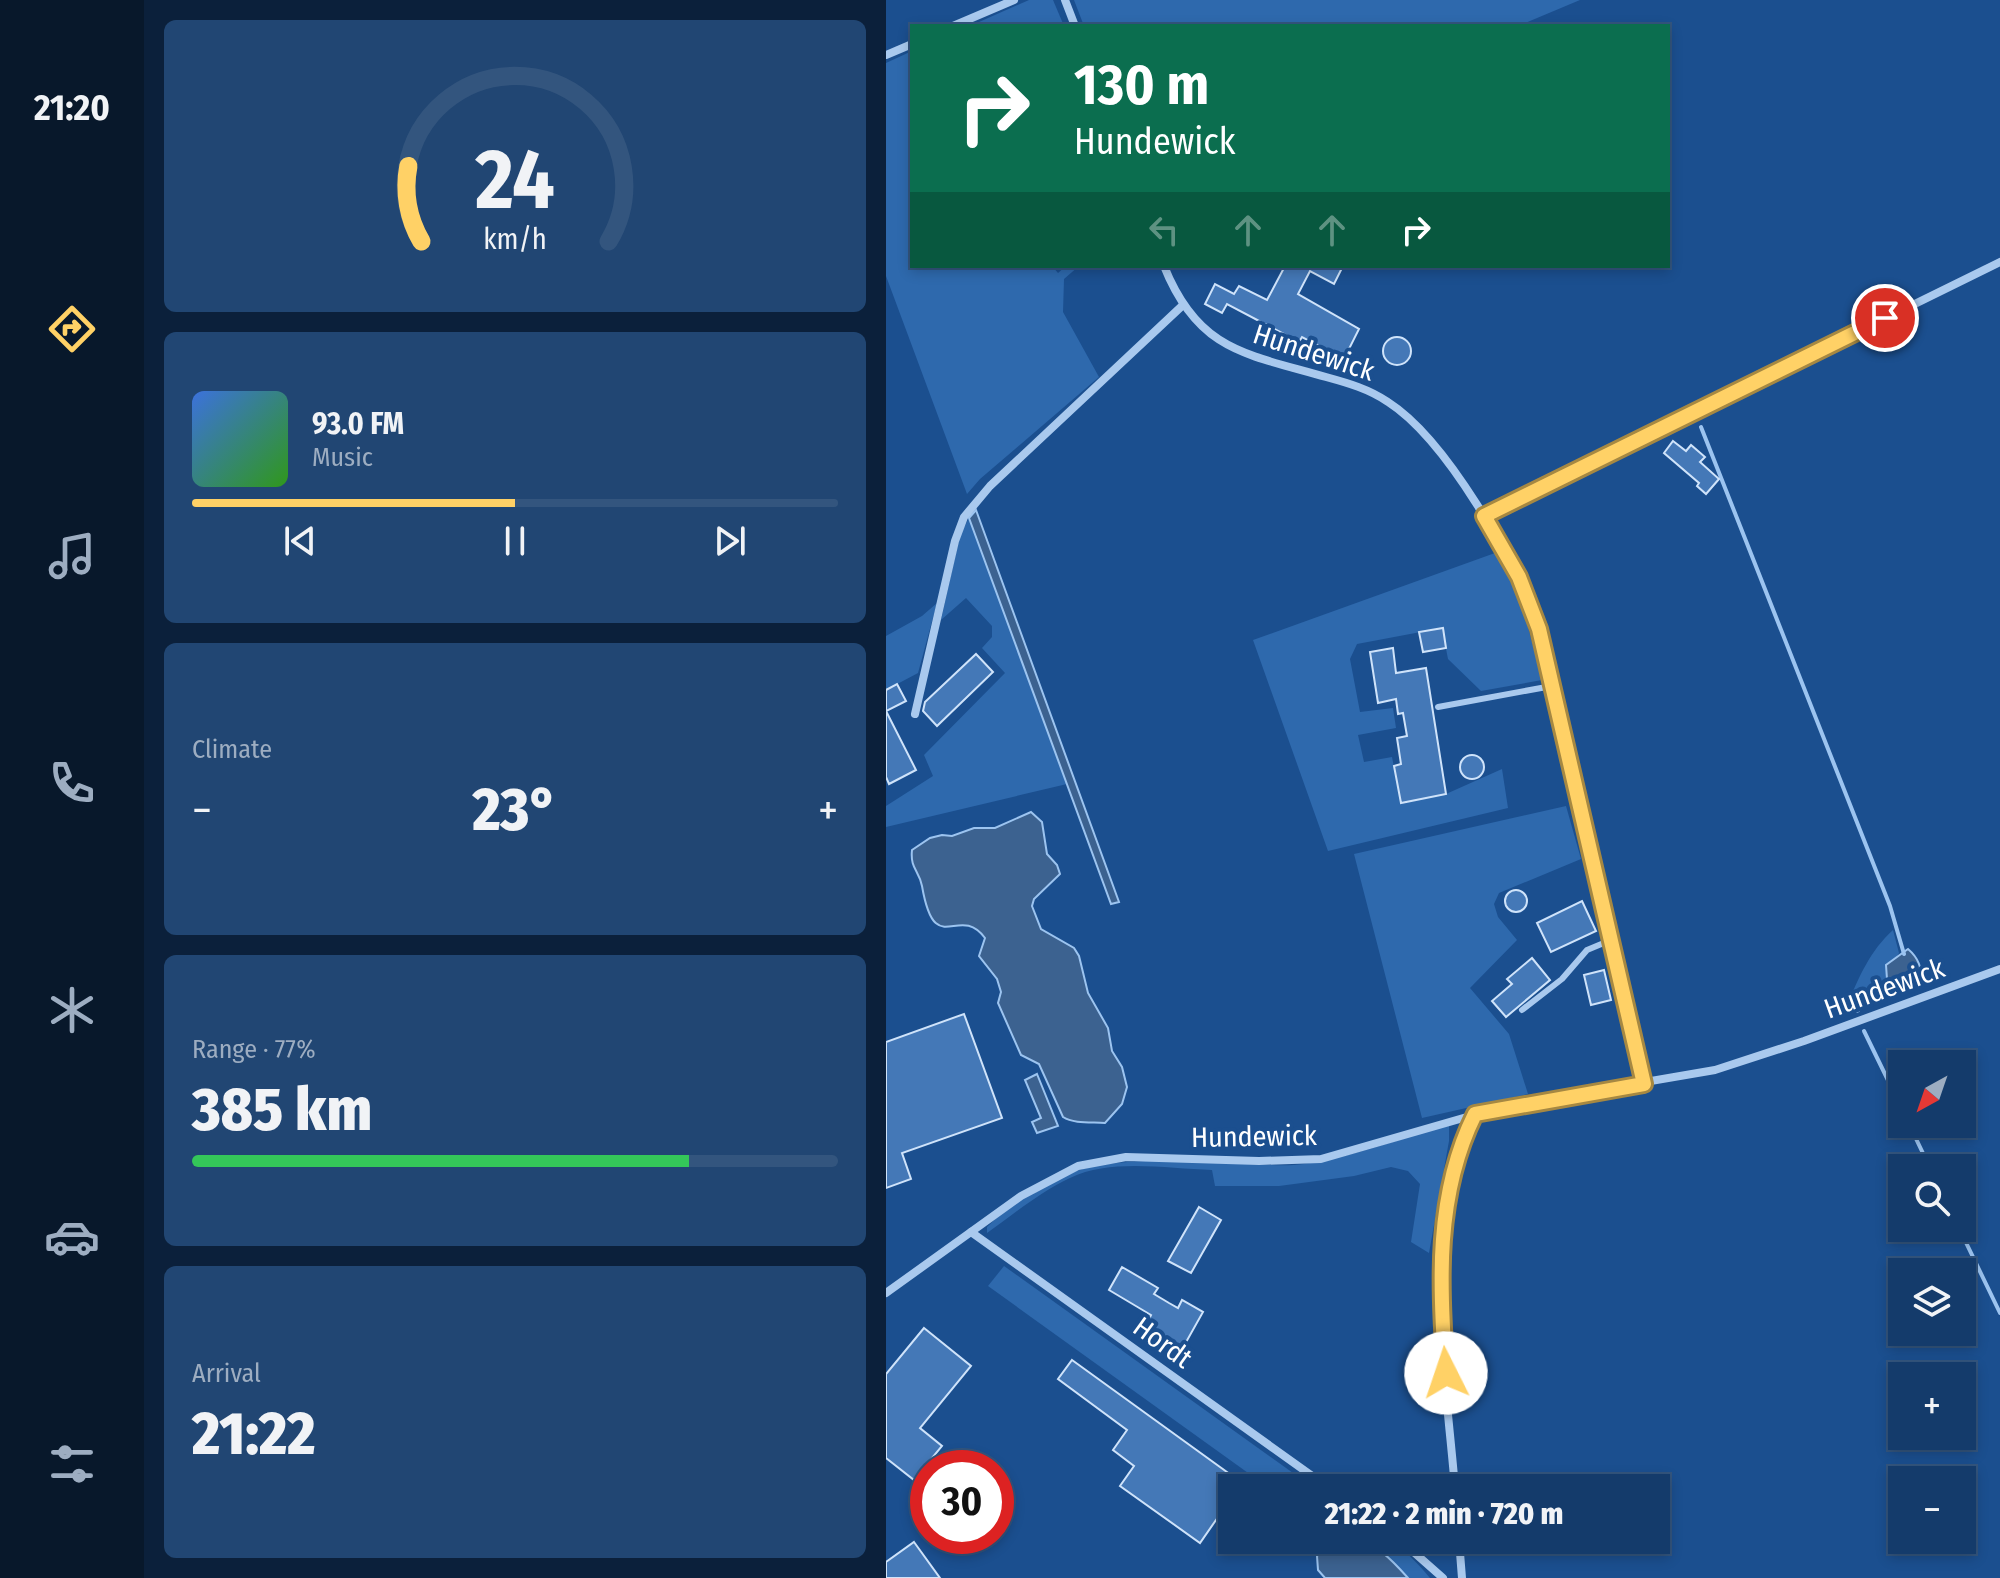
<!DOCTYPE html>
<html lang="en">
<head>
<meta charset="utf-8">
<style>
  :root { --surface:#143b6b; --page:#214673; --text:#f1f3f6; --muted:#9dadc1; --line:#33557e; --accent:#ffd166 }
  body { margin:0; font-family:"Fira Sans Condensed",sans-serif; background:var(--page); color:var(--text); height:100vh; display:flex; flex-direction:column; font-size:30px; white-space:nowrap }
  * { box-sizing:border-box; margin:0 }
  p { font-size:26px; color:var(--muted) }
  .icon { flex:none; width:44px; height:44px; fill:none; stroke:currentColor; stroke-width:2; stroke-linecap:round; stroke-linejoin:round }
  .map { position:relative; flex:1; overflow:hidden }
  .drawer { display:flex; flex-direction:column; gap:20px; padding:20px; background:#0b203b; width:742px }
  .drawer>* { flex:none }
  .top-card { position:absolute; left:24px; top:24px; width:760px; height:244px; border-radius:0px; box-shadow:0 4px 12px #0003,0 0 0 2px var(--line); background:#0b6e4f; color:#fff; overflow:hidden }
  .needle { width:52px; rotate:220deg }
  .tools { position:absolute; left:1002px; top:1050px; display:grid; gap:16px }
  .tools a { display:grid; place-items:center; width:88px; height:88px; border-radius:0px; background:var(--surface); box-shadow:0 4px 12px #0003,0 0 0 2px var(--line); font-size:40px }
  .speed { position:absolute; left:24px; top:1450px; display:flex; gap:16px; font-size:40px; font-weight:700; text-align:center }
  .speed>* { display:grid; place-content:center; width:104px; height:104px; border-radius:50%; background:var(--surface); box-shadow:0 4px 12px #0003,0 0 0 2px var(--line); line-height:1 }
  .speed .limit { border:12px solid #d22; background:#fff; color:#111 }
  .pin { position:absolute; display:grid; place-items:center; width:68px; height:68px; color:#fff; margin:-34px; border:4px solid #fff; border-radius:50%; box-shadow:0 2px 8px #0007 }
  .me { position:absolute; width:88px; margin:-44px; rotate:356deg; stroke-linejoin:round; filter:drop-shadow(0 0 6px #0008) }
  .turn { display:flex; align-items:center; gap:28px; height:168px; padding:0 32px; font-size:36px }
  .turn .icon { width:104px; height:104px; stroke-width:2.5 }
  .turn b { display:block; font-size:56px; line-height:68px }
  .lanes { display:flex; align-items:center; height:76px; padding:0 32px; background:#0003; justify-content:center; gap:40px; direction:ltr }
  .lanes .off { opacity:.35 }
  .big { font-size:60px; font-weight:800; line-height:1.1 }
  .drawer .tile { flex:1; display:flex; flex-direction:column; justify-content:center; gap:12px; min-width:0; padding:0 28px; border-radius:12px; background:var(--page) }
  .drawer .dial { align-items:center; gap:0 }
  .dial svg { height:208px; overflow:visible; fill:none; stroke:var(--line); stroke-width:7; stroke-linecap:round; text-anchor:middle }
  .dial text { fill:var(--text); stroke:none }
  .song { display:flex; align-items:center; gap:24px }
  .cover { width:96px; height:96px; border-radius:12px; background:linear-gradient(135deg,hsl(220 70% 55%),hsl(110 70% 35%)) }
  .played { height:8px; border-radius:4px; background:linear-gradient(90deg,var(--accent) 50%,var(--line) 50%) }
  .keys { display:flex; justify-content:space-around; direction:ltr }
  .heat { display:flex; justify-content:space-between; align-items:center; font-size:44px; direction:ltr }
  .charge { height:12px; border-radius:6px; background:linear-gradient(90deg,#34c759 77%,var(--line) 0) }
  .trip { position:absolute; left:332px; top:1474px; width:452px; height:80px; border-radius:0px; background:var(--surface); box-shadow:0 4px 12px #0003,0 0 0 2px var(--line); font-weight:800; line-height:80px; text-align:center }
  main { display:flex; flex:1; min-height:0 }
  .tab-bar { display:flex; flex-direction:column; width:144px; justify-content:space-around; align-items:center; background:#08182b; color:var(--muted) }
  .tab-bar .icon { width:56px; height:56px }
  .tab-bar .on { color:var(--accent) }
  .tab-bar b { font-size:36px; color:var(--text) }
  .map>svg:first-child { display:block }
  .green { fill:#2e69ad }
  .water { fill:#3c6290; stroke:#9cc4f0; stroke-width:2 }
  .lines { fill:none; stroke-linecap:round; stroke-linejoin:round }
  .stream { stroke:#9cc4f0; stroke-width:4 }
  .building { fill:#4478b7; stroke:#cfe3fa; stroke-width:2 }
  .service { stroke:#a9c9ee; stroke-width:6 }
  .minor { stroke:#a9c9ee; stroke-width:8 }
  .route-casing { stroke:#a68842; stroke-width:20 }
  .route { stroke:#ffd166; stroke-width:14 }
  .labels { text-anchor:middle; stroke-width:8; stroke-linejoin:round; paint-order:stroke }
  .street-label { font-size:28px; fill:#fff; stroke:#1b4f8f }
</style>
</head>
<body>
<main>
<nav class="tab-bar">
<b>21:20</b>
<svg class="icon on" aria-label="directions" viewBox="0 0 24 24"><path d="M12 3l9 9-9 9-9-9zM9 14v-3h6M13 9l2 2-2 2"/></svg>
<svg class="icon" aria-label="music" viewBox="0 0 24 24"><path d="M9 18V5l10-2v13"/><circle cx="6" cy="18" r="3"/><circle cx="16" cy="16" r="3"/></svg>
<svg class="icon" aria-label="phone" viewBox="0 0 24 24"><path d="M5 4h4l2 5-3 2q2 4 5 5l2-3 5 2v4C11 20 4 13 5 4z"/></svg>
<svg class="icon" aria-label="climate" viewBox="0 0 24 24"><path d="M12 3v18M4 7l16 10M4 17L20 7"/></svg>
<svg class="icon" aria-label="car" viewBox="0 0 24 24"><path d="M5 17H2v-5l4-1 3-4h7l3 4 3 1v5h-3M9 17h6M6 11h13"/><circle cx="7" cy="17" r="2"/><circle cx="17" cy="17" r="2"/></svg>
<svg class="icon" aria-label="filters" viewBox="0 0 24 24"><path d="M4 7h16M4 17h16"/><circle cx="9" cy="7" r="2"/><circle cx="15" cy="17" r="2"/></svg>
</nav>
<section class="drawer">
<div class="tile dial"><svg viewBox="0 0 100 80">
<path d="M14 69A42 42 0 1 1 86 69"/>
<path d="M14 69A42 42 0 0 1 9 40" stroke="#ffd166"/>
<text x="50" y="56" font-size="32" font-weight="700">24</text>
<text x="50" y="72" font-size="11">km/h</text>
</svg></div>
<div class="tile">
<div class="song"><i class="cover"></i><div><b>93.0 FM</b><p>Music</p></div></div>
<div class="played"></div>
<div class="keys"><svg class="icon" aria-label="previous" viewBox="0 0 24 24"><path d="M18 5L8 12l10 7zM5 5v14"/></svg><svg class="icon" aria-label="pause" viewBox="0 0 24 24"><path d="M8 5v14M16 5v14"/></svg><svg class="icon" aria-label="next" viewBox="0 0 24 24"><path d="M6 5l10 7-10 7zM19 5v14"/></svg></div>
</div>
<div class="tile"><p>Climate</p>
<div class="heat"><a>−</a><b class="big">23°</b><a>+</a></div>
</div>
<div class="tile"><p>Range · 77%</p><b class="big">385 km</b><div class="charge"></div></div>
<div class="tile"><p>Arrival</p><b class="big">21:22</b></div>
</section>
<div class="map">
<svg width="1114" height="1578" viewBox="0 0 1114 1578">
  <rect width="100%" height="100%" fill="#1b4f8f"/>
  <g class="green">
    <polygon points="143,0 167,0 178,26 84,26"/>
    <polygon points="188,0 694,0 632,26 198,26"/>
    <polygon points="26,51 26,266 166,266 172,273 180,266 193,266 178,279 177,312 213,377 94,479 81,494 0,276 0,63"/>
    <polygon points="83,518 181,784 0,827 0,806 47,776 38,755 119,673 96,648 106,637 106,626 80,598 55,620 74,535"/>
    <polygon points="609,553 632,589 656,680 595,691 562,659 556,628 471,644 464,659 474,712 507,708 510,728 472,735 478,762 506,757 515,803 560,794 616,769 622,808 442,851 367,640"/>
    <polygon points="51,603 32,673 0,690 0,636 36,616"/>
    <polygon points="680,806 695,859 613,893 608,904 612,917 631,940 584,988 623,1034 642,1094 536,1118 468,854"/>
    <path d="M1007 930 1013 953 1000 972 1001 979 995 987 961 1005C974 975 984 951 1007 930Z"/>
    <path d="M563 1124V1141L543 1253 525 1242 534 1184 522 1171 505 1167 468 1176 393 1186H329L326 1170C281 1169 226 1158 184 1178 154 1192 128 1214 101 1233V1227C182 1148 250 1160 353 1164 371 1164 390 1166 408 1165 460 1160 513 1139 563 1124Z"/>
    <polygon points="118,1266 428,1488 383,1488 102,1286"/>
    <path d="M475 1540C511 1540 521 1551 544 1578H522L492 1549Z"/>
  </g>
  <g class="water">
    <polygon points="90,510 233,902 225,904 83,518"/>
    <path d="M145 812 156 822 161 854 171 865 174 874 148 899 146 906 155 929 188 948 193 956 202 993 222 1028 226 1051 236 1067 241 1087 236 1104 219 1123C205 1122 188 1124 177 1117L153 1064 135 1055 112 1003 115 992 111 979 93 956 99 938C72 902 49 961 36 886 33 870 24 869 26 850L44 838 56 835 66 836 88 828H109Z"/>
    <path d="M1022 949C1043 967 1038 994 1007 990L1001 979 1000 965Z"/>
    <polygon points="151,1074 172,1126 151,1133 146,1122 155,1118 139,1080"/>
    <path d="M464 1540C488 1540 507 1561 522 1578H439L432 1570 431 1556 443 1547Z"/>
  </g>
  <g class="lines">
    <g class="stream">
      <polyline points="815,427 1004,906 1018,954"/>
      <polyline points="971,1011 1006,983"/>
      <polyline points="978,1031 1016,1109"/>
      <polyline points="1023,1124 1044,1168"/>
      <polyline points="1073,1228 1114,1313"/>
    </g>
  </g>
  <g class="building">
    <polygon points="399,266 457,266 448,284 424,271 412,294 473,329 458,359 416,337 413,342 341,304 336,313 319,304 329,284 348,294 353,286 381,300"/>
    <circle cx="511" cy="351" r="14"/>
    <polygon points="787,441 800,451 805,445 819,457 814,462 833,479 820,494 811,486 813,483 778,453"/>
    <polygon points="557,628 560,648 537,652 533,632"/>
    <polygon points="507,648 510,673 540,668 560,794 515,803 508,766 515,764 511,738 521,736 517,713 512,714 510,699 492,703 484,652"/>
    <polygon points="90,654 107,672 51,726 37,711 39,702"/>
    <polygon points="11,684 20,701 0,711 30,770 3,784 0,777 0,690"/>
    <circle cx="586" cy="767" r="12"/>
    <circle cx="630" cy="901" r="11"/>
    <polygon points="696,901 710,931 665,952 651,923"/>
    <polygon points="646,958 664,980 620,1017 606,1001 626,984 621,979"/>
    <polygon points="718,970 725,1000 705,1005 698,975"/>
    <polygon points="78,1014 116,1118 16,1153 25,1179 0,1188 0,1042"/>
    <polygon points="313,1207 335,1220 305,1273 282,1261"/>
    <polygon points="236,1267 272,1288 268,1294 283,1303 292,1308 296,1300 317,1312 294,1353 256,1332 265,1315 223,1290"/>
    <polygon points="38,1328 85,1366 34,1428 56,1446 28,1480 0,1458 0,1374"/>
    <polygon points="186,1360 363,1488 346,1488 346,1497 314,1543 234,1486 248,1466 227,1450 241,1430 172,1379"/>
    <polygon points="28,1542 54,1578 0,1578 0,1562"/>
  </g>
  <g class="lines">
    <g class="service">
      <polyline points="552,707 666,686"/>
      <polyline points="636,1010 676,979 701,950 725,940"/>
    </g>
    <g class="minor">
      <polyline points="179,0 189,26"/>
      <polyline points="67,26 128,0"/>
      <polyline points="0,55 26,44"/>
      <path d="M278 266C312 351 360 354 440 377 462 383 483 389 502 402 560 439 631 563 653 629L758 1084"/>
      <polyline points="598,516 1114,262"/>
      <polyline points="29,714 69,541 78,517 104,486 297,305"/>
      <polyline points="85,1232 443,1488"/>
      <polyline points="0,1293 135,1196 192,1166 240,1157 373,1161 435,1159 619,1106 829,1070 918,1041 1114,969"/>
      <path d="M569 1488C559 1367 533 1227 589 1114"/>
      <polyline points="514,1540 557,1578"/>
      <polyline points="573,1540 576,1578"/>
    </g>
  </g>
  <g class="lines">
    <defs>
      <path id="route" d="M560 1373C553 1286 549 1194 589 1114L758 1084 653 629 633 577 598 516 999 318"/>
    </defs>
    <use href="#route" class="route-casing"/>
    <use href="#route" class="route"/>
  </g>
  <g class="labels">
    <g class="street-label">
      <text transform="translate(428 352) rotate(18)" y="10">Hundewick</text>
      <text transform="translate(998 988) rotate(-20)" y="10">Hundewick</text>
      <text transform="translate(368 1136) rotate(-1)" y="10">Hundewick</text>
      <text transform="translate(277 1342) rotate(36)" y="10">Hordt</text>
    </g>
  </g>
</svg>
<div class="tools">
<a><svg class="needle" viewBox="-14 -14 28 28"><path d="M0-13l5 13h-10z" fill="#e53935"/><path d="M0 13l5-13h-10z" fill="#9dadc1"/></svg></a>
<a><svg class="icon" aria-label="search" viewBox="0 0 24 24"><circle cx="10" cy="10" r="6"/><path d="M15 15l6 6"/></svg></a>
<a><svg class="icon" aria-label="layers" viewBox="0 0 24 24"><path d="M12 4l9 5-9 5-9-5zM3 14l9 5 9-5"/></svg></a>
<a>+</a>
<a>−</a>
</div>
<div class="speed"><div class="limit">30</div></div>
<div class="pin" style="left:999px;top:318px;background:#d93025"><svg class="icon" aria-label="arrive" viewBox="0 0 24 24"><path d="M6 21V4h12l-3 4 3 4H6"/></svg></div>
<svg class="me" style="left:560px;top:1373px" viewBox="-20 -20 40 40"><circle r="19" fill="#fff"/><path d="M0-13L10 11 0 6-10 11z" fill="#ffd166"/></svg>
<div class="trip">21:22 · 2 min · 720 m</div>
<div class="top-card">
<div class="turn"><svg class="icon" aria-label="right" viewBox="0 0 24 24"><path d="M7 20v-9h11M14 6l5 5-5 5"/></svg><div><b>130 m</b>Hundewick</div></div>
<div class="lanes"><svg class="icon off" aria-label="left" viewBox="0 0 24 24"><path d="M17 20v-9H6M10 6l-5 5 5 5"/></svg><svg class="icon off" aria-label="ahead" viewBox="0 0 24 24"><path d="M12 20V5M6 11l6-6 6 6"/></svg><svg class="icon off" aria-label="ahead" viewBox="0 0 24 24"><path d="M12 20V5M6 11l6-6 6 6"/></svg><svg class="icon" aria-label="right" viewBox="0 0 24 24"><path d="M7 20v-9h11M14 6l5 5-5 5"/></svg></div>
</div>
</div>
</main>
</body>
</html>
